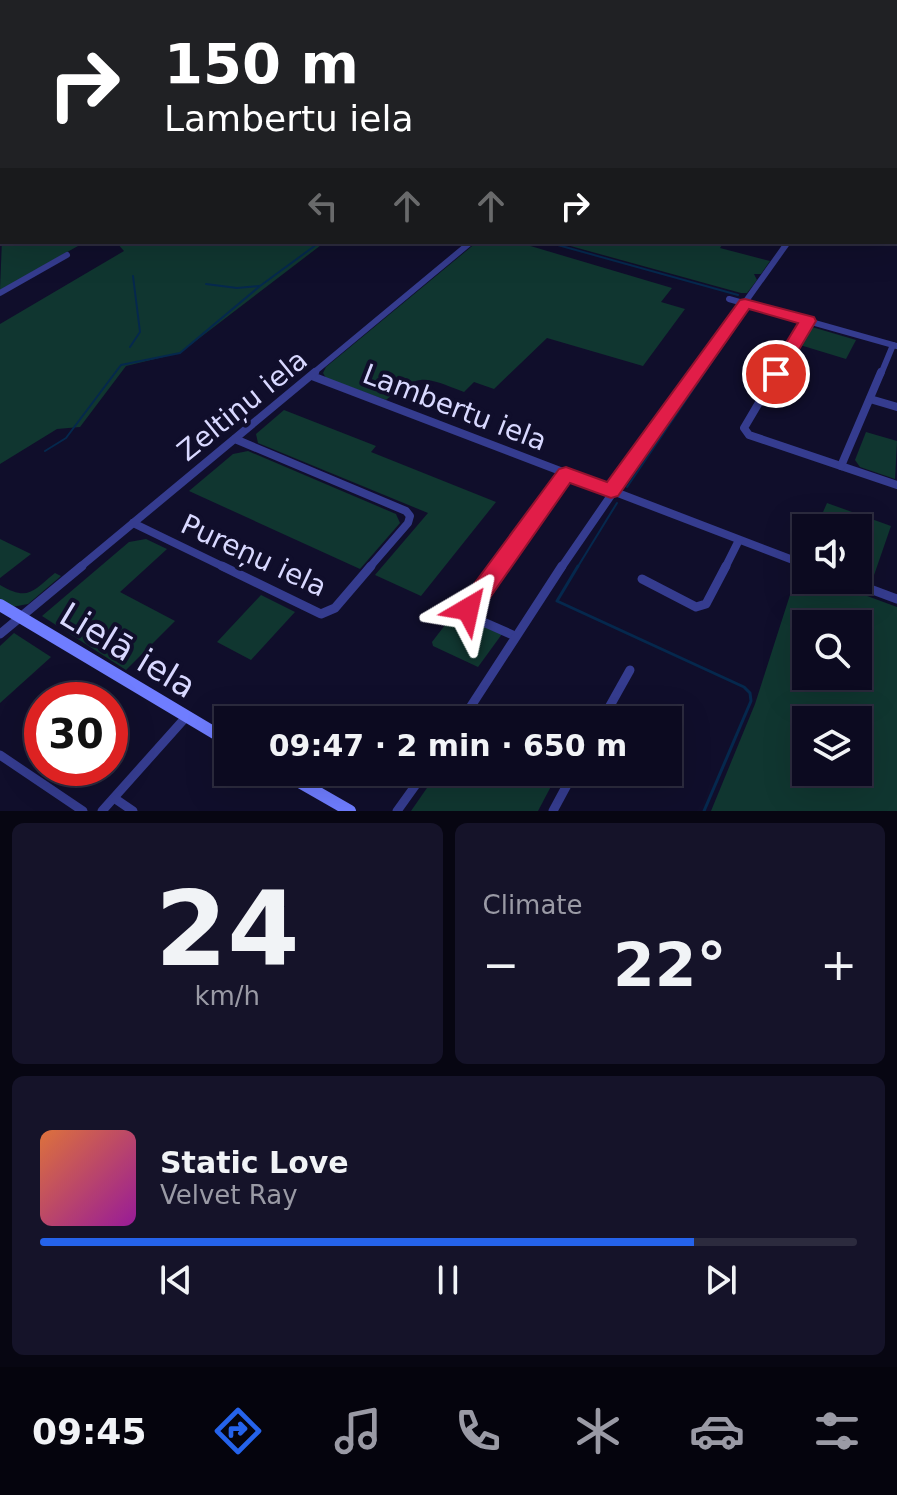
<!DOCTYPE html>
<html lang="en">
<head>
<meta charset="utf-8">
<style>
  :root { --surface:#0c0a20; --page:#151329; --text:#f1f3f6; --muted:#9a9aa5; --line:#2c2b3e; --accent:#2563eb }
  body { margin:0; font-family:"DejaVu Sans",sans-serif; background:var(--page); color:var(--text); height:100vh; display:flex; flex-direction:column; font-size:30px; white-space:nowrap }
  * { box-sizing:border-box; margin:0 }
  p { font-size:26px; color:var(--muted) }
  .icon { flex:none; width:44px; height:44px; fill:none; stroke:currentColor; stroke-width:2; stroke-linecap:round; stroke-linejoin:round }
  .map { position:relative; height:811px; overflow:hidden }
  .panel { display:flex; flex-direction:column; gap:12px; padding:12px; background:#070612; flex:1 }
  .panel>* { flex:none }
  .top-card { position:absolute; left:0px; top:0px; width:898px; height:244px; box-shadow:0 8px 32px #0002,0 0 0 2px var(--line); background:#202124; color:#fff; overflow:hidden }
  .fabs { position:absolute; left:792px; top:514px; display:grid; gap:16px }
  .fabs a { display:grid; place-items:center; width:80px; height:80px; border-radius:0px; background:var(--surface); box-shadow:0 8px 32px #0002,0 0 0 2px var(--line); font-size:40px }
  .speed { position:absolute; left:24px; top:682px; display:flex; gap:16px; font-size:40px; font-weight:700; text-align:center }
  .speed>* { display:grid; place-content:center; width:104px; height:104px; border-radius:50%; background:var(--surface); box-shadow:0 8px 32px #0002,0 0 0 2px var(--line); line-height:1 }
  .speed .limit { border:12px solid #d22; background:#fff; color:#111 }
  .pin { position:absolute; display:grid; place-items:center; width:68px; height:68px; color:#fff; margin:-34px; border:4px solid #fff; border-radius:50%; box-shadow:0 2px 8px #0007 }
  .me { position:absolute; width:88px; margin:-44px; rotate:36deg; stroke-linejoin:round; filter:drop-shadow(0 0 6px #0008) }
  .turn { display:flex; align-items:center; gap:28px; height:168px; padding:0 32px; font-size:36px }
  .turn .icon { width:104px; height:104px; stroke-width:2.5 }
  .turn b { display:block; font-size:56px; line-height:68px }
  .lanes { display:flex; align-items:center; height:76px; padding:0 32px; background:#0003; justify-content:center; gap:40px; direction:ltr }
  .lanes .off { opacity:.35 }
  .big { font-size:60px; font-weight:700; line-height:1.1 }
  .panel .tile { flex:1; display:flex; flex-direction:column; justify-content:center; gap:12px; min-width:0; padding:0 28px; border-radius:12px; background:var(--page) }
  .panel .dial { align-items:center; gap:0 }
  .dial b { font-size:104px; line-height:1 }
  .song { display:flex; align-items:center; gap:24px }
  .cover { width:96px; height:96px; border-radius:12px; background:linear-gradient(135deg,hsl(20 70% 55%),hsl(300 70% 35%)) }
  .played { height:8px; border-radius:4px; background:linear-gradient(90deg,var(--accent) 80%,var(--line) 80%) }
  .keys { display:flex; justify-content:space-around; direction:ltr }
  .heat { display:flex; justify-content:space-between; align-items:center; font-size:44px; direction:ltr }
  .panel .tiles { flex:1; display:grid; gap:12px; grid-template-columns:1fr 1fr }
  .tile:last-child { grid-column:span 2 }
  .trip { position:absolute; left:214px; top:706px; width:468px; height:80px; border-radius:0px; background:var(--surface); box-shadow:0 8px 32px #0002,0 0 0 2px var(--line); font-weight:700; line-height:80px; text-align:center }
  .tab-bar { display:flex; height:128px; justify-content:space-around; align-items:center; background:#05040d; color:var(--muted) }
  .tab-bar .icon { width:56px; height:56px }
  .tab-bar .current { color:var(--accent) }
  .tab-bar b { font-size:36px; color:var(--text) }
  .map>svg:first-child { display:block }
  .green { fill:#103630; fill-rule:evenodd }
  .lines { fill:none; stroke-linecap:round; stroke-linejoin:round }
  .stream-far1 { stroke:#05284d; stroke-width:2 }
  .stream { stroke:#05284d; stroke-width:3 }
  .street-far3 { stroke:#353c8f; stroke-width:4 }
  .street-far2 { stroke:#353c8f; stroke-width:6 }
  .street-far1 { stroke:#353c8f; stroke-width:8 }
  .street { stroke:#353c8f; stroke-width:9 }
  .secondary { stroke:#6f7dff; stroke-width:12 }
  .route { fill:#e11d48; stroke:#92132f; stroke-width:2 }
  .labels { text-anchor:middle; stroke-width:8; stroke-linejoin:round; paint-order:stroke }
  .street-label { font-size:28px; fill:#d8d8ff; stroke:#100e2b }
  .near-street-label { font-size:34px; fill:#d8d8ff; stroke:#100e2b }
</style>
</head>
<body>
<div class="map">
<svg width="897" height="811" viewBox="0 0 897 811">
  <rect width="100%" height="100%" fill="#100e2b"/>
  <g class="green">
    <polygon points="87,0 750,0 85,2"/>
    <polygon points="2,239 2,242 85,242 0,290"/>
    <polygon points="116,242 325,242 180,353 126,366 80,427 57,429 0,464 0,324 124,251"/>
    <path d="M477 242H517L672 288 661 302 685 309 643 366 547 338 494 389 474 382 464 392C423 377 422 372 386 400L326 378 323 373 326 367Z"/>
    <polygon points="556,242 724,242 720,248 770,261 761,274 754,274 757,280 747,293 741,293"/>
    <polygon points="812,327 856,340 846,359 800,345"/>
    <polygon points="284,410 376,446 371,452 496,502 421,596 375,575 428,513 258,443 256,434"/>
    <polygon points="866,432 897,441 895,479 860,467 855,460"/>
    <polygon points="248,451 396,514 400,523 360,569 189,491 233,454"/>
    <polygon points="827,503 891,526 872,581 858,576 858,528 816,528"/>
    <polygon points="0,539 31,554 0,578"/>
    <polygon points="146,539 167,549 120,592 175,621 126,670 42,616 129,542"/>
    <path d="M798 570 806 573V580H824L897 607V811H711L755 704ZM806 624H858V676H806ZM806 720H858V772H806Z"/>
    <path d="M55 573 61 576 28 604 12 607 0 599V585C28 601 32 592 55 573Z"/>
    <polygon points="261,595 295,612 251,660 217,642"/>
    <polygon points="455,612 502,634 478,667 433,646 432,642"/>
    <polygon points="14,633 51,657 0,703 0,646"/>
    <polygon points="438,772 552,772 557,775 538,811 411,811"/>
  </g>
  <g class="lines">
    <g class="stream-far1">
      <polyline points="571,0 619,2"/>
      <polyline points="667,2 670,0"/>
      <polyline points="547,242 738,295"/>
      <polyline points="206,284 237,288 259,286"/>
      <polyline points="130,347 140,332 133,276"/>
      <polyline points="45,451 66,438 121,365 180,353 260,286 320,242"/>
      <polyline points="627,487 745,313"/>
      <polyline points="577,568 617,503"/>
    </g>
    <polyline class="stream" points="578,566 557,601 744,687 750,693 751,701 704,811"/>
    <g class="street-far3">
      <polyline points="759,1 768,2"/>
      <polyline points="772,2 796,0"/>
    </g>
    <g class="street-far2">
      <polyline points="0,293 67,255"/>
      <polyline points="729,299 897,346"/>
      <polyline points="312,374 471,242"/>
      <polyline points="694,374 788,242"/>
      <polyline points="776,374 808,321"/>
      <polyline points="881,374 893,345"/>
    </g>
    <g class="street-far1">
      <polyline points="777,372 744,428 749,435 897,485"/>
      <polyline points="312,376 806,565"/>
      <polyline points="870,399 897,407"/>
      <polyline points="235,439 406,511 410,516 408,523 369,568"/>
      <polyline points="841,466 881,372"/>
      <polyline points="133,523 226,568"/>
      <polyline points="79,568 315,372"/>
      <polyline points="498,568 566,474"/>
      <polyline points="561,568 696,372"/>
      <polyline points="725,568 739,540"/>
    </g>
    <g class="street">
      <polyline points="222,566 321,614 335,608 371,566"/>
      <polyline points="499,566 468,609 472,617 515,636"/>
      <polyline points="642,579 696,607 706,604 726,566"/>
      <polyline points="846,580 897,599"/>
      <polyline points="0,634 82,566"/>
      <polyline points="462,720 562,566"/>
      <polyline points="602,720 630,670"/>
      <polyline points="0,755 83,811"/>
      <polyline points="114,798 133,811"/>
      <polyline points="102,811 186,717"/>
      <polyline points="397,811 425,772"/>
      <polyline points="553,811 574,772"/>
    </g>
    <g class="secondary">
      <polyline points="0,605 228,741"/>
      <polyline points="282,772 350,811"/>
    </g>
  </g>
  <polygon class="route" points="745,299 814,317 816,321 782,378 776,380 767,374 798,323 749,309 618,496 611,498 570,483 477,616 468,618 460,616 457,609 460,603 559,469 566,467 607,482 740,300"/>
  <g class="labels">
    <g class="street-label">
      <text transform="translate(242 405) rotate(-39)" y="10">Zeltiņu iela</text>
      <text transform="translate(455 407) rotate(21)" y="10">Lambertu iela</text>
      <text transform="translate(254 555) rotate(25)" y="10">Pureņu iela</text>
    </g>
    <g class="near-street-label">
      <text transform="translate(128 650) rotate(31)" y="12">Lielā iela</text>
    </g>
  </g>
</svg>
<div class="fabs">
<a><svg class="icon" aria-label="sound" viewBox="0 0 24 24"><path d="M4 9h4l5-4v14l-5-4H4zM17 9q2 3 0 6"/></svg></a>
<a><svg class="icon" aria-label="search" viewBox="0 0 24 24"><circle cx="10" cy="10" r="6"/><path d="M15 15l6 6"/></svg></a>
<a><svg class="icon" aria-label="layers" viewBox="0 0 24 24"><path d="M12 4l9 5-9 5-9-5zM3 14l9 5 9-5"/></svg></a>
</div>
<div class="speed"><div class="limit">30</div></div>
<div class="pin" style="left:776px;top:374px;background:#d93025"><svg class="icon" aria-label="arrive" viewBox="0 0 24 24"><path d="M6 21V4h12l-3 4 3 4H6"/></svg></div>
<svg class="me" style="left:468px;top:609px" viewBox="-20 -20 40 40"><path d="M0-17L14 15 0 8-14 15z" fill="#e11d48" stroke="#fff" stroke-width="4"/></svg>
<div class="trip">09:47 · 2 min · 650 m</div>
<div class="top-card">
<div class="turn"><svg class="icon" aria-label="right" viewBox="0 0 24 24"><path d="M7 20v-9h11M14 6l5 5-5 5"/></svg><div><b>150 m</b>Lambertu iela</div></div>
<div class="lanes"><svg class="icon off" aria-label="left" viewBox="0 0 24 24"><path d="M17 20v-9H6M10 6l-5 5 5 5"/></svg><svg class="icon off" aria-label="ahead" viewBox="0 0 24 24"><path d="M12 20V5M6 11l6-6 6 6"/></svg><svg class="icon off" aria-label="ahead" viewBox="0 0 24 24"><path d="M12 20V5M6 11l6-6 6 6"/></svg><svg class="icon" aria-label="right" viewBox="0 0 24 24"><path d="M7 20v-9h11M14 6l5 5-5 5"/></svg></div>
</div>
</div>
<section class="panel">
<div class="tiles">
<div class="tile dial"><b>24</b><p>km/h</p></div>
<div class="tile"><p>Climate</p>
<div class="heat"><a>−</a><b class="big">22°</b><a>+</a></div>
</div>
<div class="tile">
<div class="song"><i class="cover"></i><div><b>Static Love</b><p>Velvet Ray</p></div></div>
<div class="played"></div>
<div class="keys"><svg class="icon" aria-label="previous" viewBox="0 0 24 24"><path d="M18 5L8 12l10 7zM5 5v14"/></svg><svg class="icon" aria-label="pause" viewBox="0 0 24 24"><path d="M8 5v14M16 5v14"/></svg><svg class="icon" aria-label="next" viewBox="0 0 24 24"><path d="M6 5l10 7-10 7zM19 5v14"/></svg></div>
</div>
</div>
</section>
<nav class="tab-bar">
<b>09:45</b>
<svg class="icon current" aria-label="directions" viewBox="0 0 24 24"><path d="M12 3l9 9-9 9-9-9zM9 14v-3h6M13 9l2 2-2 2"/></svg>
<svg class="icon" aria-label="music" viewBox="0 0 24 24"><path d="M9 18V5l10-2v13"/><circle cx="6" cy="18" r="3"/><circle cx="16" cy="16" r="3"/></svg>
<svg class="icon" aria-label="phone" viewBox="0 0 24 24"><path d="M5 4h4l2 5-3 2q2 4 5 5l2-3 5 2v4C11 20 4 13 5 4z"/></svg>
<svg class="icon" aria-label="climate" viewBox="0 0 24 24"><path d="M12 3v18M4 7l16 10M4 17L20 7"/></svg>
<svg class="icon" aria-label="car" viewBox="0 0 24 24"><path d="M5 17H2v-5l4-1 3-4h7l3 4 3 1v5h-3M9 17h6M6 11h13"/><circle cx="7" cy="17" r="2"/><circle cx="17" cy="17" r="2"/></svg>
<svg class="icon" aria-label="filters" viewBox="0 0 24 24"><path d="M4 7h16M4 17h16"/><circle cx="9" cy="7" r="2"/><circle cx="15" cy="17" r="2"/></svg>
</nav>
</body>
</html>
